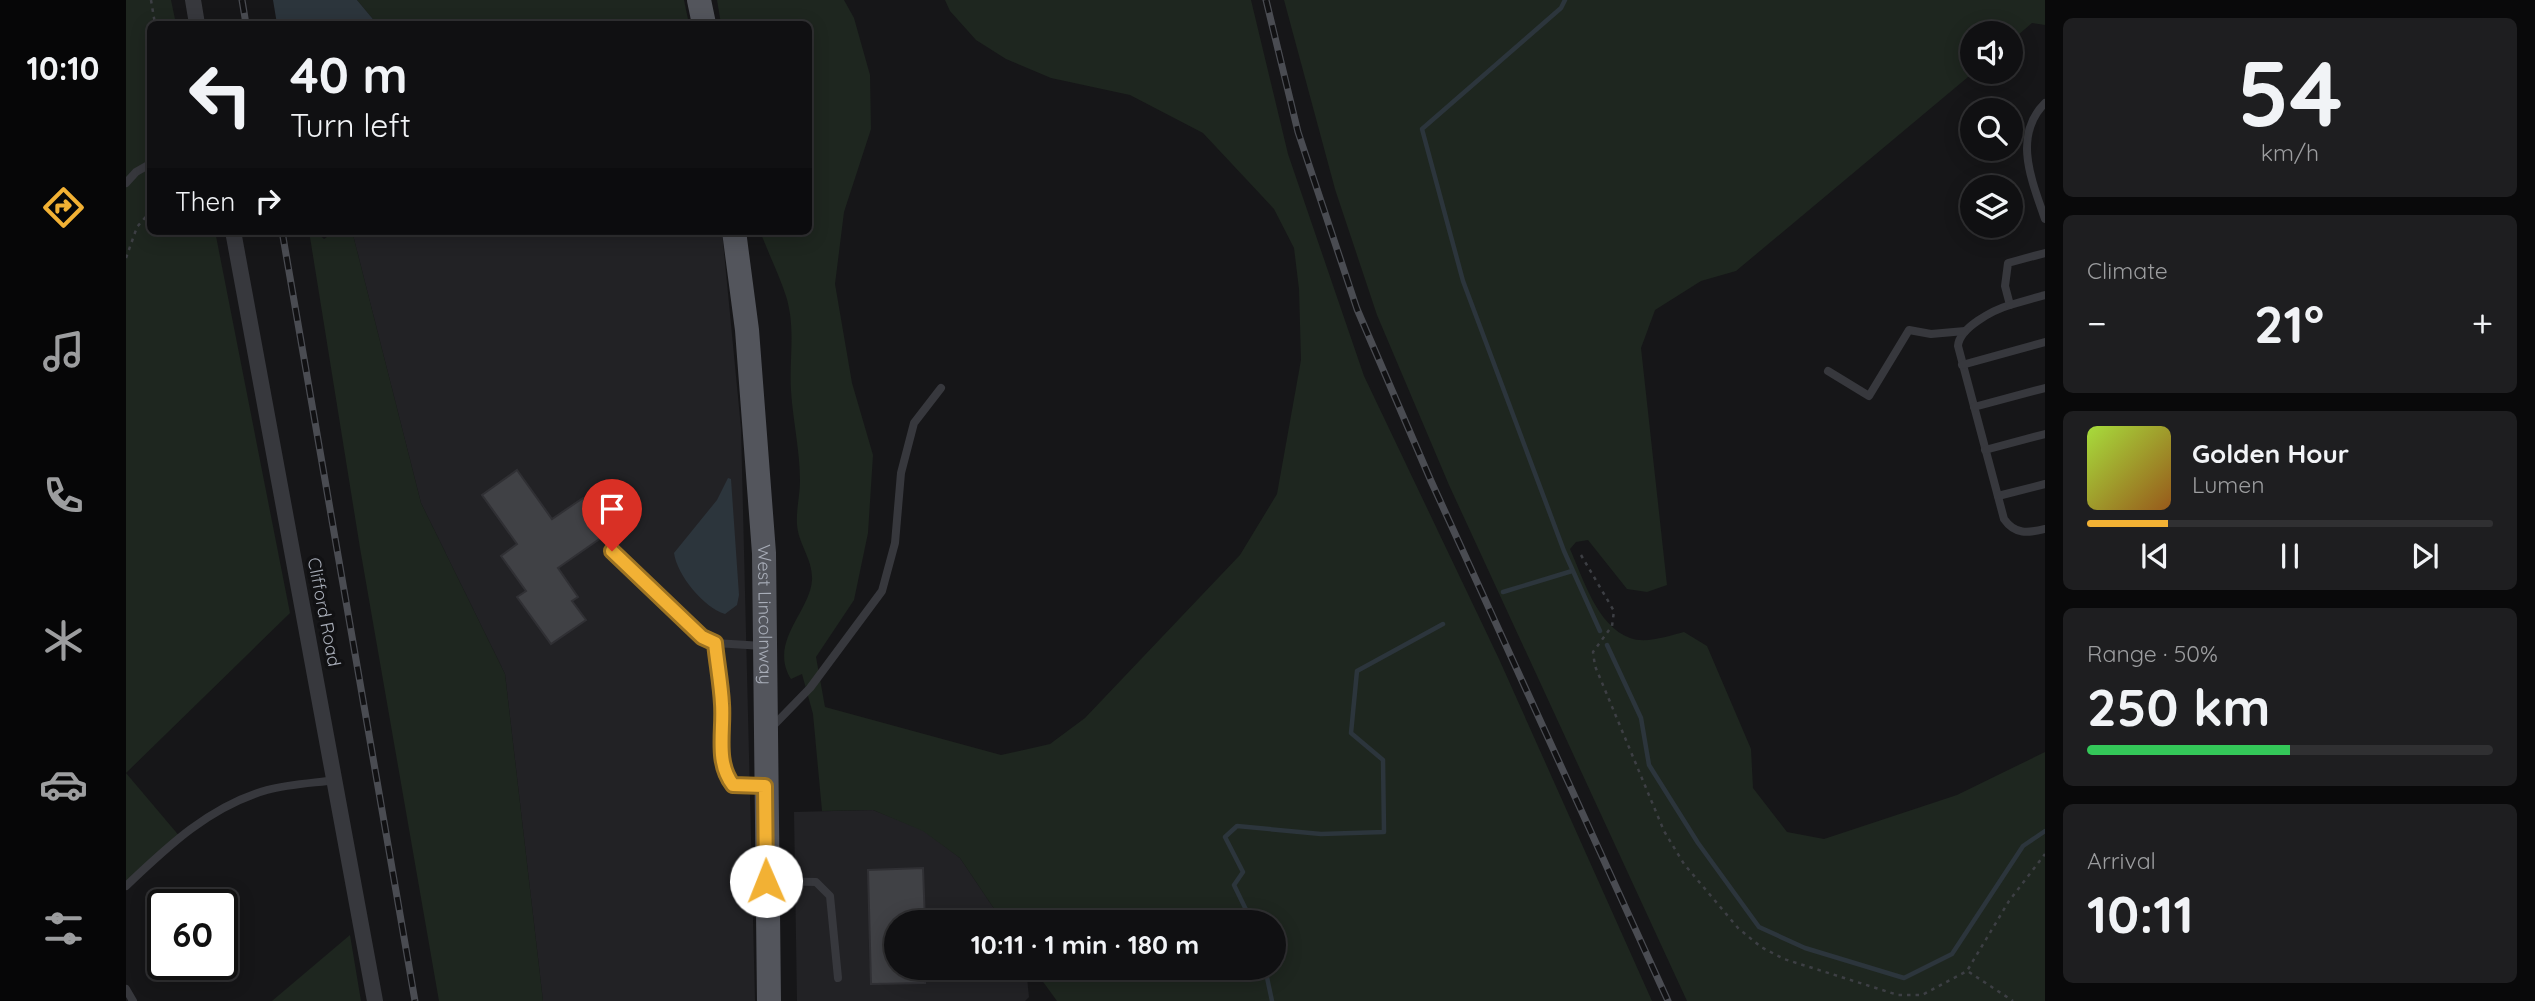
<!DOCTYPE html>
<html lang="en">
<head>
<meta charset="utf-8">
<style>
  :root { --surface:#101012; --page:#1e1e20; --text:#f1f3f6; --muted:#9c9d9f; --line:#303032; --accent:#f2b134 }
  body { margin:0; font-family:Quicksand,sans-serif; background:var(--page); color:var(--text); height:100vh; display:flex; flex-direction:column; font-size:26px; white-space:nowrap }
  * { box-sizing:border-box; margin:0 }
  p { font-size:23px; color:var(--muted) }
  .icon { flex:none; width:38px; height:38px; fill:none; stroke:currentColor; stroke-width:2; stroke-linecap:round; stroke-linejoin:round }
  .map { position:relative; flex:1; overflow:hidden }
  .panel { display:flex; flex-direction:column; gap:18px; padding:18px; background:#09090a; width:490px }
  .panel>* { flex:none }
  .banner { position:absolute; left:21px; top:21px; width:665px; height:214px; border-radius:10px; box-shadow:0 4px 18px #0003,0 0 0 2px var(--line); background:#101012; color:var(--text); overflow:hidden }
  .fabs { position:absolute; left:1834px; top:21px; display:grid; gap:14px }
  .fabs a { display:grid; place-items:center; width:63px; height:63px; border-radius:50%; background:var(--surface); box-shadow:0 4px 18px #0003,0 0 0 2px var(--line); font-size:35px }
  .speed { position:absolute; left:21px; top:889px; display:flex; gap:14px; font-size:35px; font-weight:700; text-align:center }
  .speed>* { display:grid; place-content:center; width:91px; height:91px; border-radius:50%; background:var(--surface); box-shadow:0 4px 18px #0003,0 0 0 2px var(--line); line-height:1 }
  .speed .limit { border:4px solid #111; border-radius:10px; background:#fff; color:#111 }
  .pin { position:absolute; display:grid; place-items:center; width:60px; height:60px; color:#fff; margin:-72px -30px; border-radius:50% 50% 50% 0; rotate:-45deg; box-shadow:0 0 7px #0007 }
  .pin .icon { rotate:45deg }
  .me { position:absolute; width:77px; margin:-38px; rotate:359deg; stroke-linejoin:round; filter:drop-shadow(0 0 5px #0008) }
  .turn { display:flex; align-items:center; gap:24px; height:147px; padding:0 28px; font-size:32px }
  .turn .icon { width:91px; height:91px; stroke-width:2.5 }
  .turn b { display:block; font-size:49px; line-height:60px }
  .then { display:flex; align-items:center; height:66px; padding:0 28px; background:#0003; gap:14px; font-size:26px }
  .big { font-size:52px; font-weight:800; line-height:1.1 }
  .panel .widget { flex:1; display:flex; flex-direction:column; justify-content:center; gap:10px; min-width:0; padding:0 24px; border-radius:10px; background:var(--page) }
  .panel .dial { align-items:center; gap:0 }
  .dial b { font-size:91px; line-height:1 }
  .song { display:flex; align-items:center; gap:21px }
  .cover { width:84px; height:84px; border-radius:10px; background:linear-gradient(135deg,hsl(80 70% 55%),hsl(30 70% 35%)) }
  .played { height:7px; border-radius:4px; background:linear-gradient(90deg,var(--accent) 20%,var(--line) 20%) }
  .keys { display:flex; justify-content:space-around; direction:ltr }
  .heat { display:flex; justify-content:space-between; align-items:center; font-size:38px; direction:ltr }
  .charge { height:10px; border-radius:5px; background:linear-gradient(90deg,#34c759 50%,var(--line) 0) }
  .trip { position:absolute; left:758px; top:910px; width:402px; height:70px; border-radius:35px; background:var(--surface); box-shadow:0 4px 18px #0003,0 0 0 2px var(--line); font-weight:800; line-height:70px; text-align:center }
  main { display:flex; flex:1; min-height:0 }
  .tabs { display:flex; flex-direction:column; width:126px; justify-content:space-around; align-items:center; background:#060607; color:var(--muted) }
  .tabs .icon { width:49px; height:49px }
  .tabs .current { color:var(--accent) }
  .tabs b { font-size:32px; color:var(--text) }
  .map>svg:first-child { display:block }
  .built { fill:#222225 }
  .green { fill:#1e261f }
  .water { fill:#2c353c }
  .lines { fill:none; stroke-linecap:round; stroke-linejoin:round }
  .stream { stroke:#2c353c; stroke-width:4.5 }
  .building { fill:#404145; stroke:#303034; stroke-width:2 }
  .path { stroke:#3d3f44; stroke-width:2.5; stroke-dasharray:3.5 5; stroke-linecap:butt }
  .lane { stroke:#37383d; stroke-width:8 }
  .street { stroke:#37383d; stroke-width:16 }
  .primary { stroke:#53555c; stroke-width:24 }
  .rail-casing { stroke:#4a4c52; stroke-width:7 }
  .rail { stroke:#111113; stroke-width:4.5; stroke-dasharray:13; stroke-linecap:butt }
  .route-casing { stroke:#9d7322; stroke-width:18 }
  .route { stroke:#f2b134; stroke-width:12 }
  .labels { text-anchor:middle; stroke-width:7; stroke-linejoin:round; paint-order:stroke }
  .street-label { font-size:18px; fill:#a8adb8; stroke:#111113 }
</style>
</head>
<body>
<main>
<nav class="tabs">
<b>10:10</b>
<svg class="icon current" aria-label="directions" viewBox="0 0 24 24"><path d="M12 3l9 9-9 9-9-9zM9 14v-3h6M13 9l2 2-2 2"/></svg>
<svg class="icon" aria-label="music" viewBox="0 0 24 24"><path d="M9 18V5l10-2v13"/><circle cx="6" cy="18" r="3"/><circle cx="16" cy="16" r="3"/></svg>
<svg class="icon" aria-label="phone" viewBox="0 0 24 24"><path d="M5 4h4l2 5-3 2q2 4 5 5l2-3 5 2v4C11 20 4 13 5 4z"/></svg>
<svg class="icon" aria-label="climate" viewBox="0 0 24 24"><path d="M12 3v18M4 7l16 10M4 17L20 7"/></svg>
<svg class="icon" aria-label="car" viewBox="0 0 24 24"><path d="M5 17H2v-5l4-1 3-4h7l3 4 3 1v5h-3M9 17h6M6 11h13"/><circle cx="7" cy="17" r="2"/><circle cx="17" cy="17" r="2"/></svg>
<svg class="icon" aria-label="filters" viewBox="0 0 24 24"><path d="M4 7h16M4 17h16"/><circle cx="9" cy="7" r="2"/><circle cx="15" cy="17" r="2"/></svg>
</nav>
<div class="map">
<svg width="1919" height="1001" viewBox="0 0 1919 1001">
  <rect width="100%" height="100%" fill="#161618"/>
  <g class="built">
    <polygon points="226,231 596,231 615,428 629,1001 417,1001 379,674 295,503"/>
    <polygon points="747,810 797,830 834,858 877,922 770,922 770,968 900,968 903,997 899,1001 671,1001 668,812"/>
  </g>
  <g class="green">
    <polygon points="0,0 45,0 50,24 24,24 24,231 89,231 164,613 0,773 55,838 0,886"/>
    <polygon points="231,0 558,0 563,24 251,24"/>
    <path d="M591 0H718L728 18 744 75 745 129 718 212 709 284 726 383 747 455 742 533 728 600 690 657 699 707 875 755 924 744 959 718 1114 555 1151 494 1175 360 1173 289 1168 248 1148 209 1077 133 1004 95 925 78 880 59 850 40 824 11 819 0H1125L1162 154 1238 376 1373 659 1526 1001H931L907 968H1148V922H877L834 858 797 831 747 810 696 811 687 714 676 674 665 679C642 642 684 612 686 580 687 559 672 544 671 524 670 510 674 495 674 481 674 451 667 421 665 391 663 358 670 328 660 296 653 274 642 253 634 231H682V24H595Z"/>
    <path d="M1158 0H1919V25L1906 23 1885 41V33H1846L1848 72 1610 271 1575 281 1529 310 1515 348 1541 585 1521 592 1501 589 1462 540 1450 542 1444 549C1457 578 1471 626 1504 638 1520 644 1542 636 1558 632L1581 646 1625 749 1627 788 1661 832 1698 839 1831 795 1919 752V1001H1561L1323 485 1251 315 1209 189Z"/>
    <polygon points="183,231 189,231 198,239 210,231 226,231 295,503 379,674 417,1001 313,1001 234,548"/>
    <polygon points="224,935 235,1001 146,1001"/>
  </g>
  <g class="water">
    <polygon points="147,0 231,0 251,24 151,24"/>
    <path d="M602 478 605 479 613 595 611 605 599 614C578 608 551 575 548 553L591 500Z"/>
  </g>
  <g class="lines">
    <g class="stream">
      <polyline points="1439,0 1435,8 1296,129 1337,281 1438,551 1474,631"/>
      <polyline points="1377,592 1446,571"/>
      <polyline points="1481,645 1515,718 1523,765 1572,843 1633,927 1679,948 1778,978 1826,954 1897,846 1919,831"/>
      <polyline points="1126,922 1108,885 1117,872 1099,837 1111,826 1195,834 1258,832 1257,760 1225,733 1231,671 1317,624"/>
      <polyline points="1139,968 1146,1001"/>
    </g>
  </g>
  <g class="building">
    <polygon points="391,470 426,519 457,498 482,533 432,568 452,597 446,601 460,620 425,644 391,597 400,591 375,556 391,544 356,495"/>
    <polygon points="797,868 799,922 770,922 770,968 799,968 799,983 745,984 742,870"/>
  </g>
  <g class="lines">
    <g class="path">
      <polyline points="25,0 29,24"/>
      <polyline points="0,258 11,227 24,212"/>
      <polyline points="1455,555 1488,611 1486,626 1467,652 1469,666 1538,831 1558,864 1612,928 1635,947 1658,959 1772,995 1796,995 1841,971 1883,901 1919,854"/>
      <polyline points="1843,972 1887,1001"/>
    </g>
    <g class="lane">
      <path d="M1919 103C1886 136 1906 181 1919 219"/>
      <polyline points="0,183 10,172 24,164"/>
      <path d="M1919 253 1882 263 1879 286 1884 305C1867 310 1833 328 1832 346L1878 519C1889 535 1902 533 1919 529"/>
      <polyline points="1884,305 1919,295"/>
      <polyline points="1836,365 1919,342"/>
      <polyline points="1702,371 1743,396 1783,330 1805,334 1839,331"/>
      <polyline points="1848,407 1919,388"/>
      <polyline points="1859,450 1919,434"/>
      <polyline points="1872,496 1919,484"/>
      <polyline points="486,551 576,637 589,643 637,646"/>
      <path d="M589 643C591 663 595 684 596 704 598 731 589 762 607 784L638 786"/>
      <polyline points="646,727 684,688 756,591 769,543 775,473 788,423 815,388"/>
      <polyline points="643,881 690,882 704,896 712,978"/>
      <path d="M0 886C42 846 84 806 141 790 163 784 188 783 210 780"/>
      <polyline points="0,989 7,1001"/>
    </g>
    <g class="street">
      <polyline points="67,0 71,24"/>
      <polyline points="107,231 249,1001"/>
    </g>
    <g class="primary">
      <polyline points="573,0 578,24"/>
      <path id="s1" d="M608 231 621 330 638 553 643 1001"/>
    </g>
    <defs>
      <g id="rail">
        <polyline points="116,0 120,24"/>
        <polyline points="1140,0 1172,132 1231,309 1305,481 1542,1001"/>
        <polyline points="156,231 289,1001"/>
      </g>
    </defs>
    <use href="#rail" class="rail-casing"/>
    <use href="#rail" class="rail"/>
  </g>
  <g class="lines">
    <defs>
      <path id="route" d="M486 551 576 637 589 643C591 663 595 684 596 704 598 731 589 762 607 785L639 786 640 881"/>
    </defs>
    <use href="#route" class="route-casing"/>
    <use href="#route" class="route"/>
  </g>
  <g class="labels">
    <g class="street-label">
      <text transform="translate(198 612) rotate(79)" y="6">Clifford Road</text>
      <text dy="6" stroke="none"><textPath href="#s1" startOffset="385">West Lincolnway</textPath></text>
    </g>
  </g>
</svg>
<div class="fabs">
<a><svg class="icon" aria-label="sound" viewBox="0 0 24 24"><path d="M4 9h4l5-4v14l-5-4H4zM17 9q2 3 0 6"/></svg></a>
<a><svg class="icon" aria-label="search" viewBox="0 0 24 24"><circle cx="10" cy="10" r="6"/><path d="M15 15l6 6"/></svg></a>
<a><svg class="icon" aria-label="layers" viewBox="0 0 24 24"><path d="M12 4l9 5-9 5-9-5zM3 14l9 5 9-5"/></svg></a>
</div>
<div class="speed"><div class="limit">60</div></div>
<div class="pin" style="left:486px;top:551px;background:#d93025"><svg class="icon" aria-label="arrive" viewBox="0 0 24 24"><path d="M6 21V4h12l-3 4 3 4H6"/></svg></div>
<svg class="me" style="left:640px;top:881px" viewBox="-20 -20 40 40"><circle r="19" fill="#fff"/><path d="M0-13L10 11 0 6-10 11z" fill="#f2b134"/></svg>
<div class="trip">10:11 · 1 min · 180 m</div>
<div class="banner">
<div class="turn"><svg class="icon" aria-label="left" viewBox="0 0 24 24"><path d="M17 20v-9H6M10 6l-5 5 5 5"/></svg><div><b>40 m</b>Turn left</div></div>
<div class="then">Then<svg class="icon" aria-label="right" viewBox="0 0 24 24"><path d="M7 20v-9h11M14 6l5 5-5 5"/></svg></div>
</div>
</div>
<section class="panel">
<div class="widget dial"><b>54</b><p>km/h</p></div>
<div class="widget"><p>Climate</p>
<div class="heat"><a>−</a><b class="big">21°</b><a>+</a></div>
</div>
<div class="widget">
<div class="song"><i class="cover"></i><div><b>Golden Hour</b><p>Lumen</p></div></div>
<div class="played"></div>
<div class="keys"><svg class="icon" aria-label="previous" viewBox="0 0 24 24"><path d="M18 5L8 12l10 7zM5 5v14"/></svg><svg class="icon" aria-label="pause" viewBox="0 0 24 24"><path d="M8 5v14M16 5v14"/></svg><svg class="icon" aria-label="next" viewBox="0 0 24 24"><path d="M6 5l10 7-10 7zM19 5v14"/></svg></div>
</div>
<div class="widget"><p>Range · 50%</p><b class="big">250 km</b><div class="charge"></div></div>
<div class="widget"><p>Arrival</p><b class="big">10:11</b></div>
</section>
</main>
</body>
</html>
